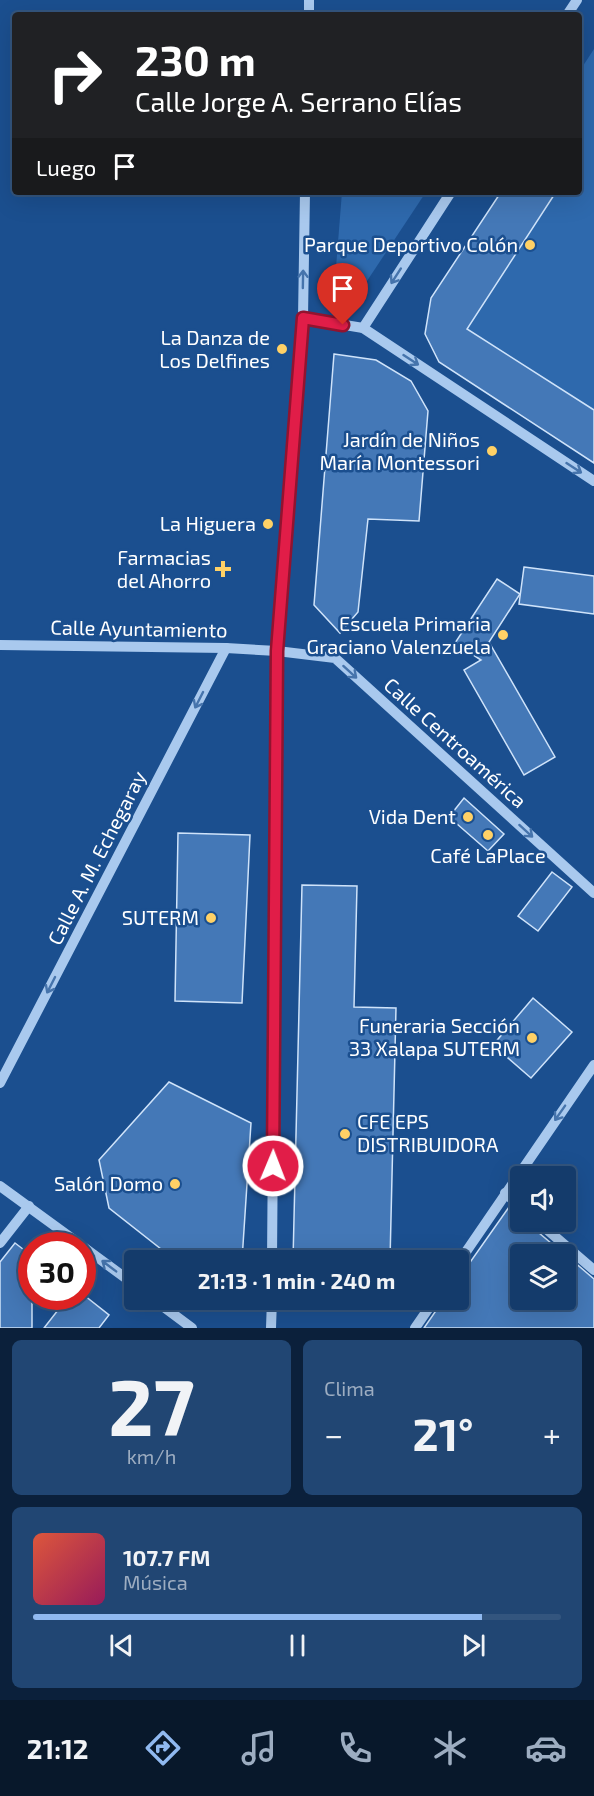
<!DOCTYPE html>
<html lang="es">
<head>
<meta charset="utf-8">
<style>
  :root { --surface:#143b6b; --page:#214673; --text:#f1f3f6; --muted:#9dadc1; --line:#33557e; --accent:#90b9f0 }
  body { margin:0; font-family:"Exo 2",sans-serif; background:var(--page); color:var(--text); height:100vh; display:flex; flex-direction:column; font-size:22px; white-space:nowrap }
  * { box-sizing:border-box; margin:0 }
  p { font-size:20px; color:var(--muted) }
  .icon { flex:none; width:33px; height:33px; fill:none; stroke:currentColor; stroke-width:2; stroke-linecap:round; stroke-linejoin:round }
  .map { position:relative; height:1328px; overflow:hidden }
  .details { display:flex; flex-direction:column; gap:12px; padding:12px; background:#0b203b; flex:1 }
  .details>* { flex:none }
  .guide { position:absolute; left:12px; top:12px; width:570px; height:183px; border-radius:6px; box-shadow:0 6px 24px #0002,0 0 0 2px var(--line); background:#202124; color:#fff; overflow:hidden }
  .fabs { position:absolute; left:510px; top:1166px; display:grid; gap:12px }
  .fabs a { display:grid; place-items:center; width:66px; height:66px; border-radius:6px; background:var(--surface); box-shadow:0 6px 24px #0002,0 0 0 2px var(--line); font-size:30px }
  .speed { position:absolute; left:18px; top:1232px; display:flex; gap:12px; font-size:30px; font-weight:700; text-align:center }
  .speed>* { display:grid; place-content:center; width:78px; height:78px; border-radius:50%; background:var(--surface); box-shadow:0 6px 24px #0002,0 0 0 2px var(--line); line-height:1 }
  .speed .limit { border:9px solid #d22; background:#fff; color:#111 }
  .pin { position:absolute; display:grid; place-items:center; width:51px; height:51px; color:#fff; margin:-62px -26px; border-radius:50% 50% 50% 0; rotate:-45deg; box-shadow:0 0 6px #0007 }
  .pin .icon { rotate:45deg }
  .me { position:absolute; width:66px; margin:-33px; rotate:1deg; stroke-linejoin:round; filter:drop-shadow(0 0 4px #0008) }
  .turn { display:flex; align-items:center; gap:21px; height:126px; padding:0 24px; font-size:27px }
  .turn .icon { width:78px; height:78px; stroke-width:2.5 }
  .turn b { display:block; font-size:42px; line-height:51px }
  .then { display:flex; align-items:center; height:57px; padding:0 24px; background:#0003; gap:12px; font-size:22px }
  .big { font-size:45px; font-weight:700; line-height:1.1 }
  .details .tile { flex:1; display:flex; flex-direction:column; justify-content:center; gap:9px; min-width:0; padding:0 21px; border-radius:9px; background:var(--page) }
  .details .dial { align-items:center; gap:0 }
  .dial b { font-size:78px; line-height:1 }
  .song { display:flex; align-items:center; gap:18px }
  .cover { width:72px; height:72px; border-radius:9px; background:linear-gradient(135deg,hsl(10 70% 55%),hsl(330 70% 35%)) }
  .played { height:6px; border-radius:3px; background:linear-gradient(90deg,var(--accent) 85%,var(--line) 85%) }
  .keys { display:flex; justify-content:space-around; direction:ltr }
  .heat { display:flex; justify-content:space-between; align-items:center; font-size:33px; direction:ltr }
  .details .tiles { flex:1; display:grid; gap:12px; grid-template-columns:1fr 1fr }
  .tile:last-child { grid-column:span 2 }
  .trip { position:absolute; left:124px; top:1250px; width:345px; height:60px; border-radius:6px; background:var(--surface); box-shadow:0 6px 24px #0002,0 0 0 2px var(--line); font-weight:700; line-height:60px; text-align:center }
  .menu { display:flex; height:96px; justify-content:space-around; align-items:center; background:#08182b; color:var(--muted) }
  .menu .icon { width:42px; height:42px }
  .menu .active { color:var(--accent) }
  .menu b { font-size:27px; color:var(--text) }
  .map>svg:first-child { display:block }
  .green { fill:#2e69ad }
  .building { fill:#4478b7; stroke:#cfe3fa; stroke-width:1.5 }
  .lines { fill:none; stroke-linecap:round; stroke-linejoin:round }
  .minor { stroke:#a9c9ee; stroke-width:10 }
  .oneway { stroke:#4674ac }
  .route-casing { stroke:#92132f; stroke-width:15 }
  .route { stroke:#e11d48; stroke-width:10 }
  .poi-dot { fill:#ffd166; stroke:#1b4f8f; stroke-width:2 }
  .labels { text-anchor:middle; stroke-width:5; stroke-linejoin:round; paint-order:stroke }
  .poi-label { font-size:20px; fill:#fff; stroke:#1b4f8f; text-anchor:end }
  .street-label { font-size:20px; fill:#fff; stroke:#1b4f8f }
</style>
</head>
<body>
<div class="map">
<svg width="594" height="1328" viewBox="0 0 594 1328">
  <rect width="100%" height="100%" fill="#1b4f8f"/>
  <g class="green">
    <polygon points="594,49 594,463 431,298 501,192 579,192 579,72"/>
    <polygon points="342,192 426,192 363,287 356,293 346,293 338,289 335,280"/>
  </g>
  <g class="building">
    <polygon points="501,192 556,192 467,329 594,410 594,463 439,362 425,334 431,298"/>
    <polygon points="334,354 376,360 411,381 428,411 419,521 368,519 358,612 340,633 314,605"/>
    <polygon points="524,567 594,576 594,614 519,604"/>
    <polygon points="497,579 520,594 489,642 555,757 524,775 464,670 481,660 455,643"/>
    <polygon points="464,798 504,834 488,851 449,817"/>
    <polygon points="178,833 250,835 242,1003 175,1001"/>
    <polygon points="552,872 572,887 538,931 518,916"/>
    <polygon points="302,885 357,886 354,1007 396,1008 390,1260 293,1260"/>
    <polygon points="533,998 572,1032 531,1078 493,1045"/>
    <polygon points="169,1082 251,1123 242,1260 175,1260 109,1208 99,1160"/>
    <polygon points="509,1207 520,1213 520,1221 530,1221 532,1227 564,1254 520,1254 520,1299 566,1299 566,1255 594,1279 594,1328 424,1328 444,1299 459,1299 459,1278"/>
    <polygon points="15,1243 32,1256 32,1328 0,1328 0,1262"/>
    <polygon points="69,1296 85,1296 109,1315 99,1328 44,1328"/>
  </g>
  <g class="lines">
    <g class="minor">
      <polyline points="309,15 309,0"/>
      <polyline points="567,15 577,0"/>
      <polyline points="303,318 363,328 594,481"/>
      <polyline points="363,328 451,192"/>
      <polyline points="0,645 226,648 277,651 335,658 594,893"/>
      <polyline points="0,1083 226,648"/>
      <polyline points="0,1186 81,1245"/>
      <polyline points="505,1193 520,1206"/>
      <polyline points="537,1221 594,1270"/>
      <polyline points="0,1243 29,1206"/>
      <polyline points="82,1246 135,1285"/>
      <polyline points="272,1260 277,651 303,318 305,192"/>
      <polyline points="459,1262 594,1065"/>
      <polyline points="153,1299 192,1328"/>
      <polyline points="271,1328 272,1299"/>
      <polyline points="415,1328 435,1299"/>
    </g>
  </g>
  <defs><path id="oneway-shaft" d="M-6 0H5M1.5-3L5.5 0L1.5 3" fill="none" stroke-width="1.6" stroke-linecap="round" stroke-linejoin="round" transform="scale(1.5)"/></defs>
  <g class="oneway">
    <use href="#oneway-shaft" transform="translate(396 276) rotate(123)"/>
    <use href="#oneway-shaft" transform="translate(303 279) rotate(-89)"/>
    <use href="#oneway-shaft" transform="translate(411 360) rotate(33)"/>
    <use href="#oneway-shaft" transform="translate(574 468) rotate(33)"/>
    <use href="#oneway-shaft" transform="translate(350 672) rotate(42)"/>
    <use href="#oneway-shaft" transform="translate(199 700) rotate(117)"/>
    <use href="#oneway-shaft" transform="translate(526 831) rotate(42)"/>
    <use href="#oneway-shaft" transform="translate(51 985) rotate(117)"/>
    <use href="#oneway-shaft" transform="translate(560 1113) rotate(125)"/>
    <use href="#oneway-shaft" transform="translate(109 1266) rotate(-143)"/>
  </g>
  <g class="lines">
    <defs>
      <polyline id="route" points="273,1166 277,651 303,318 343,325"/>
    </defs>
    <use href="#route" class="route-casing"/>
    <use href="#route" class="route"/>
  </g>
  <g class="poi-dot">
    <circle cx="530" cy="245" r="6"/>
    <circle cx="282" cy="349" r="6"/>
    <circle cx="492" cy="451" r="6"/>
    <circle cx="268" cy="524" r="6"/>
    <path d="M220 560h6v6h6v6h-6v6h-6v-6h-6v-6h6z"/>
    <circle cx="503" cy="635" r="6"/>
    <circle cx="468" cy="817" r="6"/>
    <circle cx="488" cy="835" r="6"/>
    <circle cx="211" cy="918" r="6"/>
    <circle cx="532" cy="1038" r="6"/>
    <circle cx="345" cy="1134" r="6"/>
    <circle cx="175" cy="1184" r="6"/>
  </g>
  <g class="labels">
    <g class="poi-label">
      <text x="518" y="252">Parque Deportivo Colón</text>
      <text x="270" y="345">La Danza de<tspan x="270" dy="23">Los Delfines</tspan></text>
      <text x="480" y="447">Jardín de Niños<tspan x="480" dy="23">María Montessori</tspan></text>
      <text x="256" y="531">La Higuera</text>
      <text x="211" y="565">Farmacias<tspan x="211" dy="23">del Ahorro</tspan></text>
      <text x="491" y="631">Escuela Primaria<tspan x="491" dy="23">Graciano Valenzuela</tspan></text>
      <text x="456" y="824">Vida Dent</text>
      <text x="488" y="863" text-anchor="middle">Café LaPlace</text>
      <text x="199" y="925">SUTERM</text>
      <text x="520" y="1033">Funeraria Sección<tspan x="520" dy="23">33 Xalapa SUTERM</tspan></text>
      <text x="357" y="1129" text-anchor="start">CFE EPS<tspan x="357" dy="23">DISTRIBUIDORA</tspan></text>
      <text x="163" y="1191">Salón Domo</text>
    </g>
    <g class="street-label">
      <text transform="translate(139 629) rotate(1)" y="7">Calle Ayuntamiento</text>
      <text transform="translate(455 743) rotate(42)" y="7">Calle Centroamérica</text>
      <text transform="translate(97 858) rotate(-63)" y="7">Calle A. M. Echegaray</text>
    </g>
  </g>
</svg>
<div class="fabs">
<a><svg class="icon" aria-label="sound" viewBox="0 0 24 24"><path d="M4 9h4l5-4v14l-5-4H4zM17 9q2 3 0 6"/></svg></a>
<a><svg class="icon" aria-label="layers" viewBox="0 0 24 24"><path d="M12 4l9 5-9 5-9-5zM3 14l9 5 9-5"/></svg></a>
</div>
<div class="speed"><div class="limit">30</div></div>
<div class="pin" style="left:343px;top:325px;background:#d93025"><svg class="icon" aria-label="arrive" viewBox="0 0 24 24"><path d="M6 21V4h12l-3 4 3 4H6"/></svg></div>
<svg class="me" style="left:273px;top:1166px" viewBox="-20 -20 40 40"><circle r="17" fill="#e11d48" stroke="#fff" stroke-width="3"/><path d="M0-11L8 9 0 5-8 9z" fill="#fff"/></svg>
<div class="trip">21:13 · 1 min · 240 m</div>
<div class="guide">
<div class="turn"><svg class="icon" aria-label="right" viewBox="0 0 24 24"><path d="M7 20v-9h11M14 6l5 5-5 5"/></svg><div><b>230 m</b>Calle Jorge A. Serrano Elías</div></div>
<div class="then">Luego<svg class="icon" aria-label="arrive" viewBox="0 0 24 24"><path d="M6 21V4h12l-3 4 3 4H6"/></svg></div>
</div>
</div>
<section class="details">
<div class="tiles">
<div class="tile dial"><b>27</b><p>km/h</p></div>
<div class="tile"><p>Clima</p>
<div class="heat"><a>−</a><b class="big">21°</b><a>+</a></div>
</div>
<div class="tile">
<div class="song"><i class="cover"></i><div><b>107.7 FM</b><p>Música</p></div></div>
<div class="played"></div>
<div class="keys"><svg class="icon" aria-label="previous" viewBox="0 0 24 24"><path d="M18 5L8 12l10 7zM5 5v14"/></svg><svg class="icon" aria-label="pause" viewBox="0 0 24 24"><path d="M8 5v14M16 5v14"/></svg><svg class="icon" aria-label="next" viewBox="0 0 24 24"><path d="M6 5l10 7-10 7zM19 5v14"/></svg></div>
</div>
</div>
</section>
<nav class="menu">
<b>21:12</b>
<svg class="icon active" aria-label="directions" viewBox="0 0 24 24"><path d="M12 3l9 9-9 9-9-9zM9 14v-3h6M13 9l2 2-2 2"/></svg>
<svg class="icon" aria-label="music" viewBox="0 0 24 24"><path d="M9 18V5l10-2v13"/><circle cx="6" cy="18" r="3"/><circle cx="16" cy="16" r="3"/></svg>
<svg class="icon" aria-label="phone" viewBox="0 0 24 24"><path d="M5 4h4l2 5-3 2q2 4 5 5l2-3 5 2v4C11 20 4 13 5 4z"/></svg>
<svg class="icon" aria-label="climate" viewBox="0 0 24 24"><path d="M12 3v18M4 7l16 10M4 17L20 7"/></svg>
<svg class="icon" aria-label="car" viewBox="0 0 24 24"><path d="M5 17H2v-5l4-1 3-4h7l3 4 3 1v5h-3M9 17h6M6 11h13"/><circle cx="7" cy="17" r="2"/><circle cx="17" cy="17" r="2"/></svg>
</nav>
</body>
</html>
